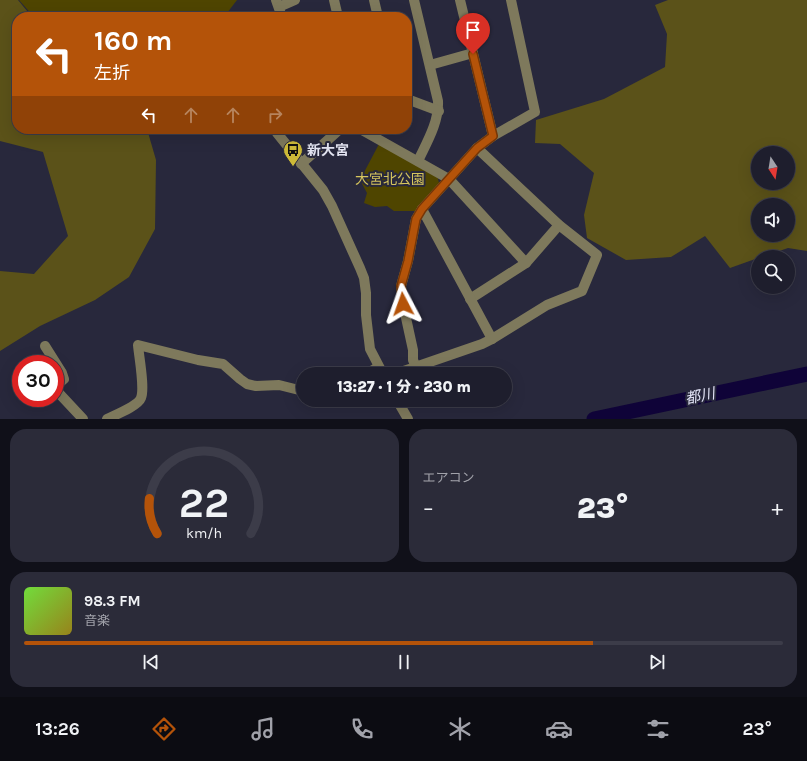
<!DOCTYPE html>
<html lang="ja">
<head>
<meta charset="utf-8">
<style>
  :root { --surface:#1e1e2d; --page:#2b2b39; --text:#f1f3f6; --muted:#a1a2aa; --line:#3c3c49; --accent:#b45309 }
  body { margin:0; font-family:Karla,"Noto Sans JP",sans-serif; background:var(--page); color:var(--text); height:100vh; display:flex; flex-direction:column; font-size:15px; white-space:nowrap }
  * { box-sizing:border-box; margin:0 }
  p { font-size:13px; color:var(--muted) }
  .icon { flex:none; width:22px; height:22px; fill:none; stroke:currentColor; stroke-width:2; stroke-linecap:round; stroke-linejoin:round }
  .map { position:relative; height:419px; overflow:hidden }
  .drawer { display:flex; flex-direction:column; gap:10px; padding:10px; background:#101019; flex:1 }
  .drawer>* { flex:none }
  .banner { position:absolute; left:12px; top:12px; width:400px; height:122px; border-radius:16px; box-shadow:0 4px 16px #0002,0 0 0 1px var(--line); background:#b45309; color:#fff; overflow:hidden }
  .needle { width:26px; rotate:168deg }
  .buttons { position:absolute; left:751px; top:146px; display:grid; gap:8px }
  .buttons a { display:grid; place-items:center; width:44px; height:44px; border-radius:50%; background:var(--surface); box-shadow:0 4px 16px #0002,0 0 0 1px var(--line); font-size:20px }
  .speed { position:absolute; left:12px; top:355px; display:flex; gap:8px; font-size:20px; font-weight:700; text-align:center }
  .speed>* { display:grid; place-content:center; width:52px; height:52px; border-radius:50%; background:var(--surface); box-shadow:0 4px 16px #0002,0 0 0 1px var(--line); line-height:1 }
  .speed .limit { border:6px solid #d22; background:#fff; color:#111 }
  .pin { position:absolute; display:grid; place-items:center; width:34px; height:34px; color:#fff; margin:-41px -17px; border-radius:50% 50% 50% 0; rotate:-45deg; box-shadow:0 0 4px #0007 }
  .pin .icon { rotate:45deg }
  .me { position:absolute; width:44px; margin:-22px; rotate:356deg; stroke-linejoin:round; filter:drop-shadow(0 0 3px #0008) }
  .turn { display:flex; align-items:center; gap:14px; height:84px; padding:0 16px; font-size:18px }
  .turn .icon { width:52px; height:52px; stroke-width:2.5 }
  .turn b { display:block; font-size:28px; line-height:34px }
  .lanes { display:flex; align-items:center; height:38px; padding:0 16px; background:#0003; justify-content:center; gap:20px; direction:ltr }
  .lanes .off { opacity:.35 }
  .big { font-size:30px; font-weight:800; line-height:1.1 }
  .drawer .widget { flex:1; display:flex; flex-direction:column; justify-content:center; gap:6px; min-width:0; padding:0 14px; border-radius:16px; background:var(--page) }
  .drawer .dial { align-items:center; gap:0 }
  .dial svg { height:104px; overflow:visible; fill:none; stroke:var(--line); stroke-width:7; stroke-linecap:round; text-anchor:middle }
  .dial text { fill:var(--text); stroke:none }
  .song { display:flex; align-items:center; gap:12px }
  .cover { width:48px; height:48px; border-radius:6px; background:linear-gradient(135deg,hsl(100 70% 55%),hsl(50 70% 35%)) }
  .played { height:4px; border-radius:2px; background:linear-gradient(90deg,var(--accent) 75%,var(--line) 75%) }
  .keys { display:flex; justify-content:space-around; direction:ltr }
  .heat { display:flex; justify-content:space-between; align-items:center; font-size:22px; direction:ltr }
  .drawer .tiles { flex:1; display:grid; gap:10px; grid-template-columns:1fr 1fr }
  .widget:last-child { grid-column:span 2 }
  .trip { position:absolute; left:296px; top:367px; width:216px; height:40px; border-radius:20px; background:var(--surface); box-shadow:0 4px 16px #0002,0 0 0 1px var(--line); font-weight:800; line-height:40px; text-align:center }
  .dock { display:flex; height:64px; justify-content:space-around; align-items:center; background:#0c0c12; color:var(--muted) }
  .dock .icon { width:28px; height:28px }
  .dock .current { color:var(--accent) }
  .dock b { font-size:18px; color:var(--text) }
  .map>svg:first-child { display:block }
  .green { fill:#4f4500 }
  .forest { fill:#5b5219; fill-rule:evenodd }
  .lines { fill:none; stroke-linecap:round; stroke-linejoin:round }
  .river { stroke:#0f0338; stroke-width:15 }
  .minor { stroke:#7e795c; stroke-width:10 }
  .route-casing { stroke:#753606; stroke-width:10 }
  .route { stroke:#b45309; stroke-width:7 }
  .labels { text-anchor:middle; stroke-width:4; stroke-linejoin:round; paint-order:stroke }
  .poi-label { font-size:14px; font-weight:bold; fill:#e3e4f1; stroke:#28283c; text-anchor:start }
  .park-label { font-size:14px; fill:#d6c55d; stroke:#28283c }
  .water-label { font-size:15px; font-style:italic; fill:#e1e2f5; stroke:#28283c }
</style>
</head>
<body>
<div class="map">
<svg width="807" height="419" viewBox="0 0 807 419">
  <rect width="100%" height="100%" fill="#28283c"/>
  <g class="green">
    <polygon points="19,0 237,0 224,17 34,17"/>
    <polygon points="379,144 437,175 439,183 416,211 394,211 387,206 375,207 364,203 367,193 360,180"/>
  </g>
  <g class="forest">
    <polygon points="0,0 18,0 32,17 17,17 17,129 147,129 156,160 155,229 129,277 95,300 40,326 0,351 0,271 34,274 68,236 43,152 0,141"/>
    <path d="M668 0H807V251L788 248 762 257H758V258L730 268 705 236 671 257 626 260 587 238 584 215 594 173 560 144 535 143 536 120 604 99 665 67 667 34 655 5ZM758 153H788V183H758ZM758 205H788V235H758Z"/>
  </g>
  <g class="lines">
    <polyline class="river" points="594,419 807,374"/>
    <g class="minor">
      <polyline points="276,0 282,17"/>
      <polyline points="334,0 338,17"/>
      <polyline points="374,0 378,17"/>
      <path d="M414 0 438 101C439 122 427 142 418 161"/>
      <polyline points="460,0 493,136"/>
      <polyline points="279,7 295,0"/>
      <polyline points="430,65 473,53"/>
      <polyline points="407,99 439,111"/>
      <polyline points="275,129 277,133 323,190 332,206 360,268 364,278 366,293 366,315 370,349 383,374"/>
      <polyline points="360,129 449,179 526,263"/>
      <polyline points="301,164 340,129"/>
      <polyline points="470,299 526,263 559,225"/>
      <polyline points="492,339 422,209 477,148 493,136 535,112 511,0"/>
      <polyline points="45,346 62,373 64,379 55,387"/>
      <polyline points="416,367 413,360 413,350 403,304 401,286 408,261 416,219 422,209"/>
      <polyline points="366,374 378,367"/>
      <polyline points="395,374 482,344 492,339 547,305 582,291 597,255 559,225 477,148"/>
      <polyline points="55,389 83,419"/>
      <polyline points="397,400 408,419"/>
      <path d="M107 419C115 415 138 406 141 398 145 388 139 357 138 345L198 360 223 364 240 379 247 384 256 386 279 385 303 391"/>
    </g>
  </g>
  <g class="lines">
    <defs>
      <polyline id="route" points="403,304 401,286 408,261 416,219 422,209 477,148 493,136 473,54"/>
    </defs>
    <use href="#route" class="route-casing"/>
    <use href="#route" class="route"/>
  </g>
  <defs>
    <symbol id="bus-pin" viewBox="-11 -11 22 30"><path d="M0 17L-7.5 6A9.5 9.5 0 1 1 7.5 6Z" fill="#cdb938" stroke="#28283c"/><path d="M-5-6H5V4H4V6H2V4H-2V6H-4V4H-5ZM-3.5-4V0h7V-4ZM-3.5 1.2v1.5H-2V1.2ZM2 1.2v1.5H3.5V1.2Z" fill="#111"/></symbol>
  </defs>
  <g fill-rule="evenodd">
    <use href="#bus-pin" x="282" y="139" width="22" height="30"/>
  </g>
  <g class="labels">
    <g class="poi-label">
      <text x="307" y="155">新大宮</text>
    </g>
    <g class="park-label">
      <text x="390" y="184">大宮北公園</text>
    </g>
    <g class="water-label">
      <text transform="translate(700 396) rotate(-12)" y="5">都川</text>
    </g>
  </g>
</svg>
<div class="buttons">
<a><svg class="needle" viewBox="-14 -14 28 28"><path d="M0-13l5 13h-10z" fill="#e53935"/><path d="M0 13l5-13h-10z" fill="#a1a2aa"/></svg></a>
<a><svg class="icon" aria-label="sound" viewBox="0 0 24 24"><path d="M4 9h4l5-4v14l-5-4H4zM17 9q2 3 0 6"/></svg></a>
<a><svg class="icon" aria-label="search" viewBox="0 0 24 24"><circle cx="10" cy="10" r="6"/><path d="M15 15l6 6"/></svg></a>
</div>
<div class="speed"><div class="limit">30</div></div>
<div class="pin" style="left:473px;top:54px;background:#d93025"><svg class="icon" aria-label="arrive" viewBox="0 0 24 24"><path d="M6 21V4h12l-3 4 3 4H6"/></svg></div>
<svg class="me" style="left:403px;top:304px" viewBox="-20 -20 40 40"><path d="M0-17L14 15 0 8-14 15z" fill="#b45309" stroke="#fff" stroke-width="4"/></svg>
<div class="trip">13:27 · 1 分 · 230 m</div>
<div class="banner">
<div class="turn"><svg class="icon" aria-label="left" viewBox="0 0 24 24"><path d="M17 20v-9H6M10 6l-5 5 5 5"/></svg><div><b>160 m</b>左折</div></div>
<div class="lanes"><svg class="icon" aria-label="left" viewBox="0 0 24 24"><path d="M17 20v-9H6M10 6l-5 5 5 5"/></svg><svg class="icon off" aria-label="ahead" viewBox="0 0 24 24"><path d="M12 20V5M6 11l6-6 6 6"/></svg><svg class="icon off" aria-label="ahead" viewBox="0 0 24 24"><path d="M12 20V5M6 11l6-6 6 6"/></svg><svg class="icon off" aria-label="right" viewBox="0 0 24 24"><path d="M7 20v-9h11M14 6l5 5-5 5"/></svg></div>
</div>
</div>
<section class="drawer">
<div class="tiles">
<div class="widget dial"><svg viewBox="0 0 100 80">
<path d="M14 69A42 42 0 1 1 86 69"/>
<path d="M14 69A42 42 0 0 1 8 42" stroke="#b45309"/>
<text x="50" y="56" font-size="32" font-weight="700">22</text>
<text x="50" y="72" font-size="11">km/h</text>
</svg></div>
<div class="widget"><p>エアコン</p>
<div class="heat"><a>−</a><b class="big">23°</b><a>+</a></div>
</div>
<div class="widget">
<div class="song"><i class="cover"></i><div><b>98.3 FM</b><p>音楽</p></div></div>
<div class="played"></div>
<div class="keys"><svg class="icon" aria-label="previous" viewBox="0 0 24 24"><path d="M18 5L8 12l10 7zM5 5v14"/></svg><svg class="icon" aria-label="pause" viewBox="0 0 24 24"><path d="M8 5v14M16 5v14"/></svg><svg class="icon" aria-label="next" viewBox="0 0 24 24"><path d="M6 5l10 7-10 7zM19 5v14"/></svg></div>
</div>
</div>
</section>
<nav class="dock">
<b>13:26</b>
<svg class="icon current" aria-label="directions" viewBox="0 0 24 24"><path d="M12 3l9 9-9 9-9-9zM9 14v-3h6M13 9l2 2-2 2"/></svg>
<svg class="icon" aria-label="music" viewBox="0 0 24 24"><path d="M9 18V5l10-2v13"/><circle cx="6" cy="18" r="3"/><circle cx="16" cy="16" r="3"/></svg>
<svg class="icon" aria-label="phone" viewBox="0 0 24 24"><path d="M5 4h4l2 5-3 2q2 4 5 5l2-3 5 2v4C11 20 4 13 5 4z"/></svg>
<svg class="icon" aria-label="climate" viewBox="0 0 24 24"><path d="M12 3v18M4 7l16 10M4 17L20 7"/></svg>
<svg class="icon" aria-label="car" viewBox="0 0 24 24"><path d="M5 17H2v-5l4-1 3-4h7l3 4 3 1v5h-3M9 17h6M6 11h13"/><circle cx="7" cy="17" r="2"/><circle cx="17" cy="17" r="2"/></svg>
<svg class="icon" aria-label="filters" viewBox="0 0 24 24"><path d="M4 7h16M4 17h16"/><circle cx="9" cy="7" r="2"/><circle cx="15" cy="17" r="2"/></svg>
<b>23°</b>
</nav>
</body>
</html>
